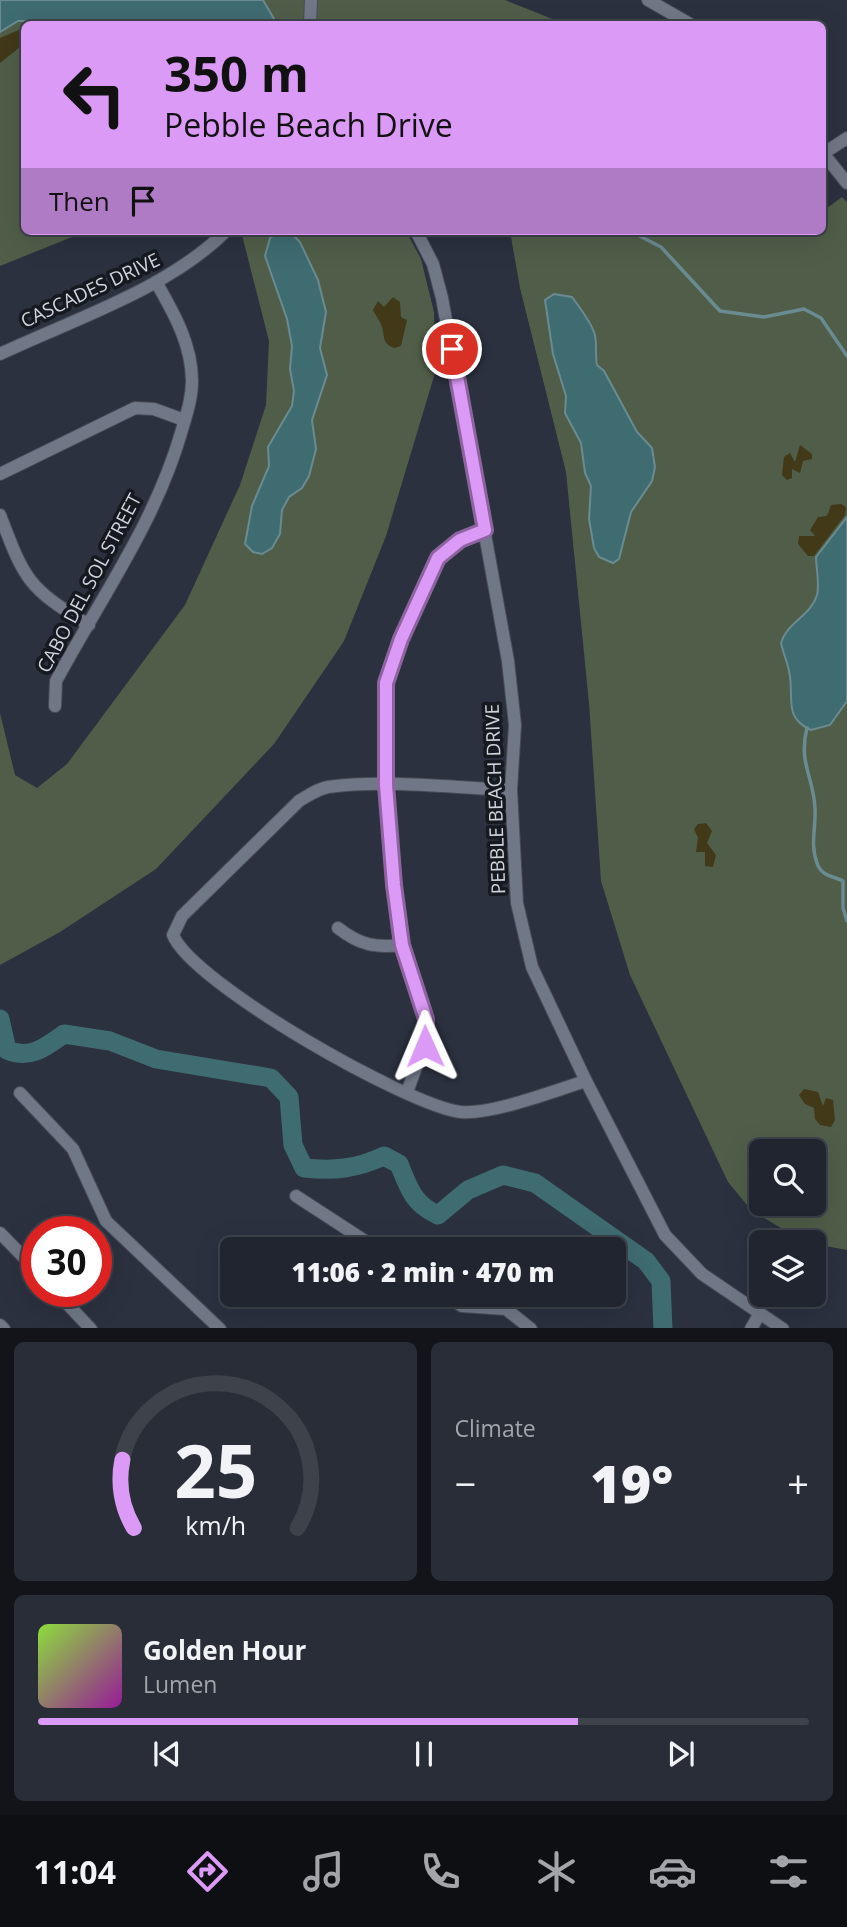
<!DOCTYPE html>
<html lang="en">
<head>
<meta charset="utf-8">
<style>
  :root { --surface:#20252f; --page:#282d37; --text:#f1f3f6; --muted:#a2a5aa; --line:#3d424b; --accent:#db9af6 }
  body { margin:0; font-family:"Open Sans",sans-serif; background:var(--page); color:var(--text); height:100vh; display:flex; flex-direction:column; font-size:26px; white-space:nowrap }
  * { box-sizing:border-box; margin:0 }
  p { font-size:23px; color:var(--muted) }
  .icon { flex:none; width:38px; height:38px; fill:none; stroke:currentColor; stroke-width:2; stroke-linecap:round; stroke-linejoin:round }
  .map { position:relative; height:1328px; overflow:hidden }
  .side { display:flex; flex-direction:column; gap:14px; padding:14px; background:#12141a; flex:1 }
  .side>* { flex:none }
  .top-card { position:absolute; left:21px; top:21px; width:805px; height:214px; border-radius:10px; box-shadow:0 7px 28px #0002,0 0 0 2px var(--line); background:#db9af6; color:#111; overflow:hidden }
  .buttons { position:absolute; left:749px; top:1139px; display:grid; gap:14px }
  .buttons a { display:grid; place-items:center; width:77px; height:77px; border-radius:10px; background:var(--surface); box-shadow:0 7px 28px #0002,0 0 0 2px var(--line); font-size:35px }
  .speed { position:absolute; left:21px; top:1216px; display:flex; gap:14px; font-size:35px; font-weight:700; text-align:center }
  .speed>* { display:grid; place-content:center; width:91px; height:91px; border-radius:50%; background:var(--surface); box-shadow:0 7px 28px #0002,0 0 0 2px var(--line); line-height:1 }
  .speed .limit { border:10px solid #d22; background:#fff; color:#111 }
  .pin { position:absolute; display:grid; place-items:center; width:60px; height:60px; color:#fff; margin:-30px; border:4px solid #fff; border-radius:50%; box-shadow:0 2px 7px #0007 }
  .me { position:absolute; width:77px; margin:-38px; rotate:359deg; stroke-linejoin:round; filter:drop-shadow(0 0 5px #0008) }
  .turn { display:flex; align-items:center; gap:24px; height:147px; padding:0 28px; font-size:32px }
  .turn .icon { width:91px; height:91px; stroke-width:2.5 }
  .turn b { display:block; font-size:49px; line-height:60px }
  .then { display:flex; align-items:center; height:66px; padding:0 28px; background:#0003; gap:14px; font-size:26px }
  .big { font-size:52px; font-weight:800; line-height:1.1 }
  .side .card { flex:1; display:flex; flex-direction:column; justify-content:center; gap:10px; min-width:0; padding:0 24px; border-radius:10px; background:var(--page) }
  .side .dial { align-items:center; gap:0 }
  .dial svg { height:182px; overflow:visible; fill:none; stroke:var(--line); stroke-width:7; stroke-linecap:round; text-anchor:middle }
  .dial text { fill:var(--text); stroke:none }
  .song { display:flex; align-items:center; gap:21px }
  .cover { width:84px; height:84px; border-radius:10px; background:linear-gradient(135deg,hsl(90 70% 55%),hsl(300 70% 35%)) }
  .played { height:7px; border-radius:4px; background:linear-gradient(90deg,var(--accent) 70%,var(--line) 70%) }
  .keys { display:flex; justify-content:space-around; direction:ltr }
  .heat { display:flex; justify-content:space-between; align-items:center; font-size:38px; direction:ltr }
  .side .tiles { flex:1; display:grid; gap:14px; grid-template-columns:1fr 1fr }
  .card:last-child { grid-column:span 2 }
  .trip { position:absolute; left:220px; top:1237px; width:406px; height:70px; border-radius:10px; background:var(--surface); box-shadow:0 7px 28px #0002,0 0 0 2px var(--line); font-weight:800; line-height:70px; text-align:center }
  .dock { display:flex; height:112px; justify-content:space-around; align-items:center; background:#0d0f13; color:var(--muted) }
  .dock .icon { width:49px; height:49px }
  .dock .active { color:var(--accent) }
  .dock b { font-size:32px; color:var(--text) }
  .map>svg:first-child { display:block }
  .green { fill:#505e49; fill-rule:evenodd }
  .sand { fill:#413918 }
  .water { fill:#3f6c71; stroke:#6a8b91; stroke-width:2 }
  .lines { fill:none; stroke-linecap:round; stroke-linejoin:round }
  .stream { stroke:#6a8b91; stroke-width:3.5 }
  .river { stroke:#3f6c71; stroke-width:19 }
  .street-casing { stroke:#494d59; stroke-width:14 }
  .street { stroke:#707887; stroke-width:12 }
  .route-casing { stroke:#8e64a0; stroke-width:18 }
  .route { stroke:#db9af6; stroke-width:12 }
  .labels { text-anchor:middle; stroke-width:7; stroke-linejoin:round; paint-order:stroke }
  .street-label { font-size:19px; fill:#d0d4dd; stroke:#16191f }
</style>
</head>
<body>
<div class="map">
<svg width="847" height="1329" viewBox="0 0 847 1329">
  <rect width="100%" height="100%" fill="#2b313f"/>
  <g class="green">
    <polygon points="0,0 505,0 565,24 24,24 24,231 87,231 0,266"/>
    <path d="M842 197 847 202V1250L805 1242 752 1211 728 1182 630 975 601 881 589 703 566 472 520 288 510 231H822L823 211ZM761 1152H814V1204H761Z"/>
    <polygon points="246,231 406,231 421,259 434,312 435,373 386,536 344,641 274,744 156,869 60,932 0,965 0,713 15,775 37,788 67,764 185,605 240,485 266,405 269,341 242,235"/>
  </g>
  <g class="sand">
    <polygon points="21,29 24,33 24,44 0,63 0,38"/>
    <path d="M393 297 400 302 401 317 407 320 401 346 394 348C382 343 385 338 382 327 381 322 375 315 373 310L378 301 384 307Z"/>
    <polygon points="800,445 812,454 812,459 803,461 800,473 792,469 792,478 787,480 782,475 784,457 790,453 795,462"/>
    <polygon points="841,504 846,507 845,515 814,556 808,556 798,544 799,536 815,536 810,530 818,517 827,516 831,505"/>
    <polygon points="706,823 712,831 707,843 716,855 713,867 705,866 705,852 696,852 698,838 694,829 698,824"/>
    <polygon points="804,1089 818,1092 823,1106 826,1098 833,1100 835,1120 831,1127 820,1125 815,1119 814,1108 805,1104 799,1095"/>
  </g>
  <g class="water">
    <polygon points="0,0 263,0 277,24 29,24 26,21 18,21 0,32"/>
    <polygon points="282,231 291,233 300,242 318,280 326,312 320,348 327,375 312,420 316,449 309,476 302,488 289,497 282,510 280,534 272,548 262,554 253,552 245,544 252,506 269,466 268,447 292,406 294,391 290,369 292,346 287,319 265,256 270,238"/>
    <path d="M554 294 572 297C578 305 594 327 595 336 597 345 595 355 597 365L604 371 637 432 652 448 655 467 652 481 631 512 619 559 613 563 599 557 594 548 589 519 591 486 585 473 581 443 565 413 566 396 553 354 545 300Z"/>
    <path d="M847 517V701L830 725 811 730C782 717 795 696 789 671 787 661 783 653 781 643 787 622 811 616 817 595 820 583 816 569 816 557Z"/>
  </g>
  <g class="lines">
    <g class="stream">
      <polyline points="630,231 661,247 720,311 764,317 804,309 821,318 847,356"/>
      <path d="M807 728C798 764 814 777 815 809 816 827 810 845 817 863 821 876 833 876 843 881V908L847 921"/>
    </g>
    <path class="river" d="M0 1019 7 1050C30 1060 46 1047 64 1034L110 1041 156 1059 271 1078 289 1097 293 1145 304 1168C334 1171 356 1169 384 1156L399 1164C409 1188 413 1204 438 1215L468 1190 503 1175 535 1183 646 1261 661 1281 663 1329"/>
    <defs>
      <g id="street">
        <polyline points="648,0 690,24"/>
        <polyline points="310,24 311,0"/>
        <polyline points="822,152 847,183"/>
        <polyline points="824,153 847,138"/>
        <polyline points="416,231 433,264 442,298 508,661 515,725 511,790 517,903 532,967 586,1081 665,1235 702,1274 783,1329"/>
        <path d="M0 354C74 319 168 289 226 231"/>
        <polyline points="0,474 135,408 154,409 184,420"/>
        <path d="M0 515C25 581 28 588 89 625"/>
        <path d="M55 706 56 681C100 599 155 523 181 433 186 416 192 399 192 381 192 345 174 313 156 282"/>
        <path d="M511 790C451 788 388 779 328 787 317 789 309 795 299 801L182 916 173 935C192 983 408 1106 461 1112 492 1115 553 1091 586 1081"/>
        <path d="M338 928C360 945 375 948 402 945"/>
        <polyline points="407,1092 428,1035 423,1004 402,945 394,885 386,785 386,683 401,639 438,558 460,540 485,530"/>
        <polyline points="20,1093 73,1149 106,1221 220,1329"/>
        <polyline points="296,1196 379,1250"/>
        <polyline points="0,1233 37,1271"/>
        <polyline points="56,1292 91,1329"/>
        <polyline points="445,1295 462,1306 506,1309 531,1329"/>
        <polyline points="0,1325 4,1329"/>
        <polyline points="751,1329 760,1313"/>
      </g>
    </defs>
    <use href="#street" class="street-casing"/>
    <use href="#street" class="street"/>
  </g>
  <g class="lines">
    <defs>
      <polyline id="route" points="425,1046 426,1019 402,945 394,885 386,785 386,683 401,639 438,558 460,540 485,530 452,349"/>
    </defs>
    <use href="#route" class="route-casing"/>
    <use href="#route" class="route"/>
  </g>
  <g class="labels">
    <g class="street-label">
      <text transform="translate(90 290) rotate(-25)" y="7">CASCADES DRIVE</text>
      <text transform="translate(89 583) rotate(-62)" y="7">CABO DEL SOL STREET</text>
      <text transform="translate(495 799) rotate(-92)" y="7">PEBBLE BEACH DRIVE</text>
    </g>
  </g>
</svg>
<div class="buttons">
<a><svg class="icon" aria-label="search" viewBox="0 0 24 24"><circle cx="10" cy="10" r="6"/><path d="M15 15l6 6"/></svg></a>
<a><svg class="icon" aria-label="layers" viewBox="0 0 24 24"><path d="M12 4l9 5-9 5-9-5zM3 14l9 5 9-5"/></svg></a>
</div>
<div class="speed"><div class="limit">30</div></div>
<div class="pin" style="left:452px;top:349px;background:#d93025"><svg class="icon" aria-label="arrive" viewBox="0 0 24 24"><path d="M6 21V4h12l-3 4 3 4H6"/></svg></div>
<svg class="me" style="left:425px;top:1046px" viewBox="-20 -20 40 40"><path d="M0-17L14 15 0 8-14 15z" fill="#db9af6" stroke="#fff" stroke-width="4"/></svg>
<div class="trip">11:06 · 2 min · 470 m</div>
<div class="top-card">
<div class="turn"><svg class="icon" aria-label="left" viewBox="0 0 24 24"><path d="M17 20v-9H6M10 6l-5 5 5 5"/></svg><div><b>350 m</b>Pebble Beach Drive</div></div>
<div class="then">Then<svg class="icon" aria-label="arrive" viewBox="0 0 24 24"><path d="M6 21V4h12l-3 4 3 4H6"/></svg></div>
</div>
</div>
<section class="side">
<div class="tiles">
<div class="card dial"><svg viewBox="0 0 100 80">
<path d="M14 69A42 42 0 1 1 86 69"/>
<path d="M14 69A42 42 0 0 1 9 39" stroke="#db9af6"/>
<text x="50" y="56" font-size="32" font-weight="700">25</text>
<text x="50" y="72" font-size="11">km/h</text>
</svg></div>
<div class="card"><p>Climate</p>
<div class="heat"><a>−</a><b class="big">19°</b><a>+</a></div>
</div>
<div class="card">
<div class="song"><i class="cover"></i><div><b>Golden Hour</b><p>Lumen</p></div></div>
<div class="played"></div>
<div class="keys"><svg class="icon" aria-label="previous" viewBox="0 0 24 24"><path d="M18 5L8 12l10 7zM5 5v14"/></svg><svg class="icon" aria-label="pause" viewBox="0 0 24 24"><path d="M8 5v14M16 5v14"/></svg><svg class="icon" aria-label="next" viewBox="0 0 24 24"><path d="M6 5l10 7-10 7zM19 5v14"/></svg></div>
</div>
</div>
</section>
<nav class="dock">
<b>11:04</b>
<svg class="icon active" aria-label="directions" viewBox="0 0 24 24"><path d="M12 3l9 9-9 9-9-9zM9 14v-3h6M13 9l2 2-2 2"/></svg>
<svg class="icon" aria-label="music" viewBox="0 0 24 24"><path d="M9 18V5l10-2v13"/><circle cx="6" cy="18" r="3"/><circle cx="16" cy="16" r="3"/></svg>
<svg class="icon" aria-label="phone" viewBox="0 0 24 24"><path d="M5 4h4l2 5-3 2q2 4 5 5l2-3 5 2v4C11 20 4 13 5 4z"/></svg>
<svg class="icon" aria-label="climate" viewBox="0 0 24 24"><path d="M12 3v18M4 7l16 10M4 17L20 7"/></svg>
<svg class="icon" aria-label="car" viewBox="0 0 24 24"><path d="M5 17H2v-5l4-1 3-4h7l3 4 3 1v5h-3M9 17h6M6 11h13"/><circle cx="7" cy="17" r="2"/><circle cx="17" cy="17" r="2"/></svg>
<svg class="icon" aria-label="filters" viewBox="0 0 24 24"><path d="M4 7h16M4 17h16"/><circle cx="9" cy="7" r="2"/><circle cx="15" cy="17" r="2"/></svg>
</nav>
</body>
</html>
